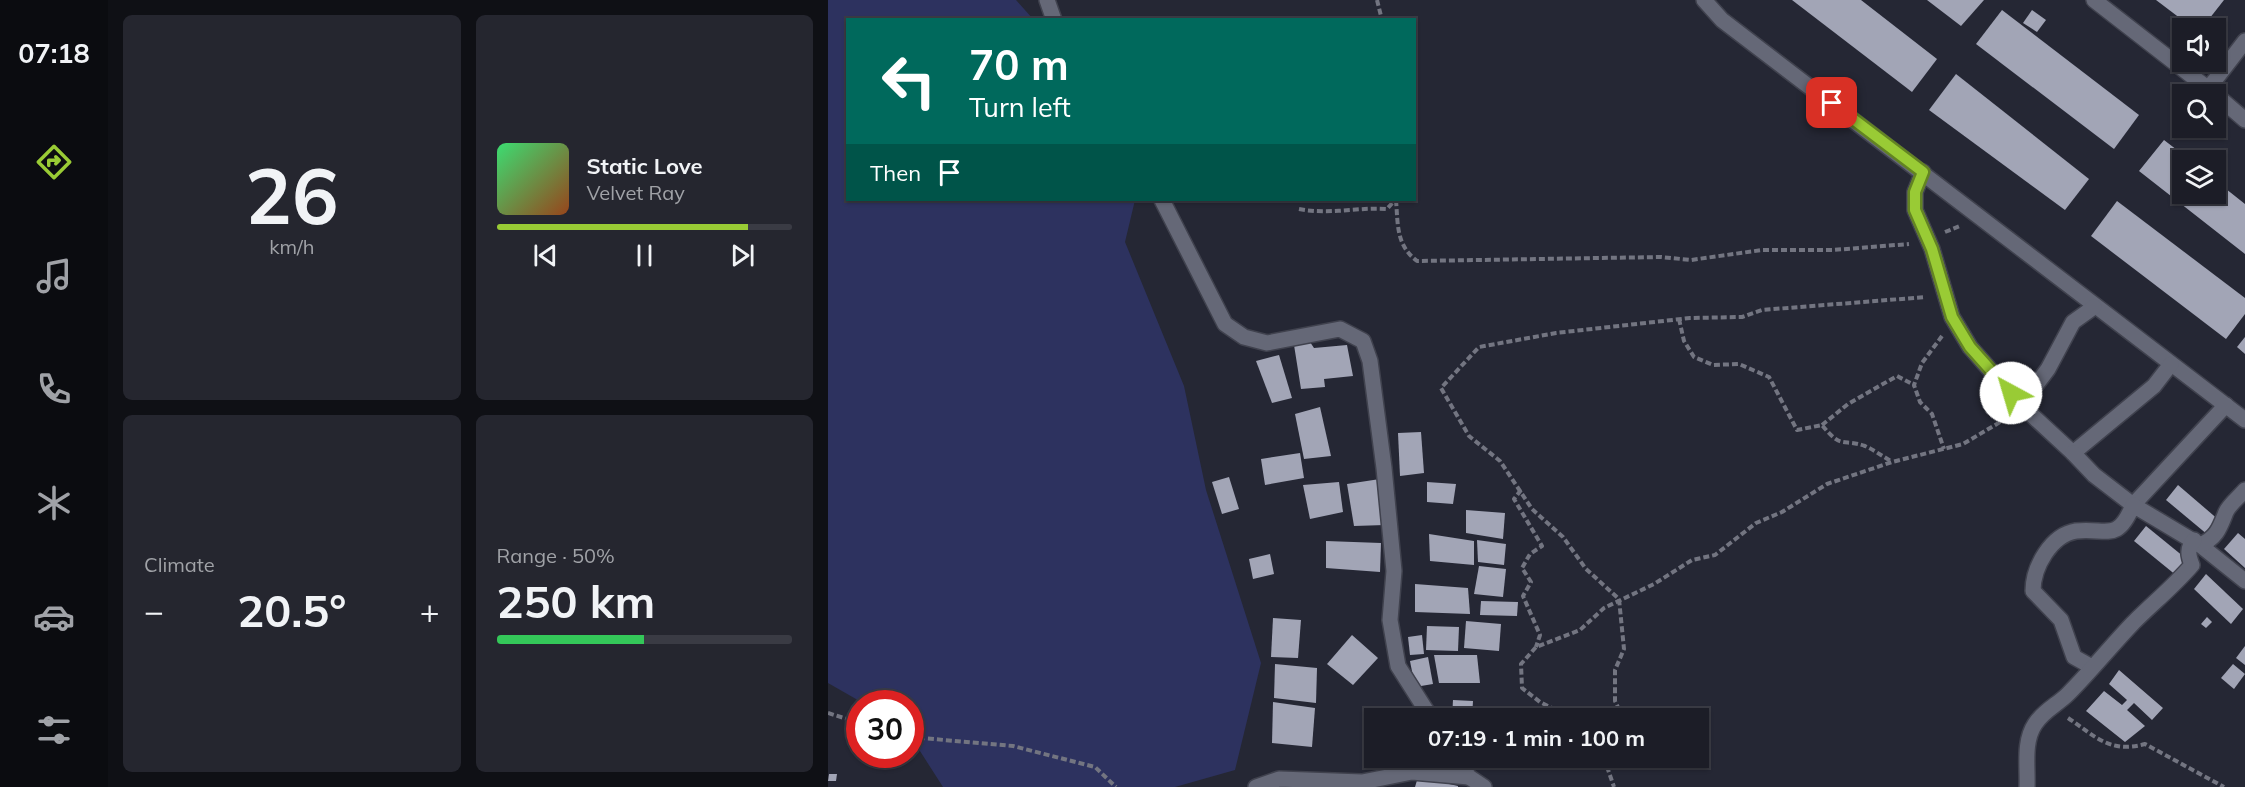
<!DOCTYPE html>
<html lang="en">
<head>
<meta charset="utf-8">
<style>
  :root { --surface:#1c1d27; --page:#25262f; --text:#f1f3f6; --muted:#a0a2a7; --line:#3a3b44; --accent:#99cb35 }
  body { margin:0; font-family:Mulish,sans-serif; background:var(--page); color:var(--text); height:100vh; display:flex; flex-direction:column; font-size:22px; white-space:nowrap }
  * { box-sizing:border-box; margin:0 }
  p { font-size:20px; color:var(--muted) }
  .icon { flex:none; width:33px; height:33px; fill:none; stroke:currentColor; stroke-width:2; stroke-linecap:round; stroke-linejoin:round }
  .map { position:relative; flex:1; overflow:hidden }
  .drawer { display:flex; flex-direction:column; gap:15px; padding:15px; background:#0f1015; width:720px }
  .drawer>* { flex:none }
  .hud { position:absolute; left:18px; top:18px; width:570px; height:183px; border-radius:0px; box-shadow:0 2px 4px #0004,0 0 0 2px var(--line); background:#00695c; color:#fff; overflow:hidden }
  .controls { position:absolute; left:1344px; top:18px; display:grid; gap:12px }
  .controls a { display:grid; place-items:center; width:54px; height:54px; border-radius:0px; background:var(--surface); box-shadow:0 2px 4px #0004,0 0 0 2px var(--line); font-size:30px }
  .speed { position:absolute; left:18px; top:690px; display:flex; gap:12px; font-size:30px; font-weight:700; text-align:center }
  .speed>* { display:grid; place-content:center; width:78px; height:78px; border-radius:50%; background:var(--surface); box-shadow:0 2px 4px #0004,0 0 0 2px var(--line); line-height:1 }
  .speed .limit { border:9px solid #d22; background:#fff; color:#111 }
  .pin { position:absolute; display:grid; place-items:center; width:51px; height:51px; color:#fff; margin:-26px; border-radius:12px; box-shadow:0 3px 9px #0006 }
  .me { position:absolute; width:66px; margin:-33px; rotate:321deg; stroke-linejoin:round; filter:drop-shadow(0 0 4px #0008) }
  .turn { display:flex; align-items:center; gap:21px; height:126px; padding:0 24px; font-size:27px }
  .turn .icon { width:78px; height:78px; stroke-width:2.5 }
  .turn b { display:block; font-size:42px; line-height:51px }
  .then { display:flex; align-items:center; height:57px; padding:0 24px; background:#0003; gap:12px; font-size:22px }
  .big { font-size:45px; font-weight:700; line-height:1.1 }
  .drawer .card { flex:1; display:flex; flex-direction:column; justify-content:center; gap:9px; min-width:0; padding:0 21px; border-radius:9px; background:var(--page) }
  .drawer .dial { align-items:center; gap:0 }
  .dial b { font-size:78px; line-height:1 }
  .song { display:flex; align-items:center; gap:18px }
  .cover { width:72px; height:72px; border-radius:9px; background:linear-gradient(135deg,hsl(140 70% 55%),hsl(20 70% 35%)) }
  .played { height:6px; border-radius:3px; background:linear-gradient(90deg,var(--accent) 85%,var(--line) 85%) }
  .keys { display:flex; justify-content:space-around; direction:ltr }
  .heat { display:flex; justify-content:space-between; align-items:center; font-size:33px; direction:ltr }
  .charge { height:9px; border-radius:4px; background:linear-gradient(90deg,#34c759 50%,var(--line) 0) }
  .drawer .tiles { flex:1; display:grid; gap:15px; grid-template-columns:repeat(2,1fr) }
  .trip { position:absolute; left:536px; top:708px; width:345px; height:60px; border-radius:0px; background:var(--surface); box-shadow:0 2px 4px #0004,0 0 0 2px var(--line); font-weight:700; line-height:60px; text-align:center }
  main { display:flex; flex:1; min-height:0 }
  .dock { display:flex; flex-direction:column; width:108px; justify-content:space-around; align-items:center; background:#0b0c10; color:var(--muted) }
  .dock .icon { width:42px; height:42px }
  .dock .current { color:var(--accent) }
  .dock b { font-size:27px; color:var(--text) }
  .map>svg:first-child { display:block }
  .green { fill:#2d325f }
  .building { fill:#a2a5b6 }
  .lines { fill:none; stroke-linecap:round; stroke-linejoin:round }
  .minor-casing { stroke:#40424e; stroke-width:18 }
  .path { stroke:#737581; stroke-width:4; stroke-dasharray:6 3; stroke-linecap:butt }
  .minor { stroke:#656877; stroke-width:15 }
  .route-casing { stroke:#638422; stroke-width:15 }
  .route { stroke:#99cb35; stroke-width:10 }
</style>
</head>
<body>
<main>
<nav class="dock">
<b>07:18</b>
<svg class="icon current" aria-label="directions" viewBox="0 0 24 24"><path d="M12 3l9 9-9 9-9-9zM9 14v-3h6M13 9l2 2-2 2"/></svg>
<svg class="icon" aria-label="music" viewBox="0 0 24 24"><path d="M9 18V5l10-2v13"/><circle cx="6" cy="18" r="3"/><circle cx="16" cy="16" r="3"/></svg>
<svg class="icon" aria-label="phone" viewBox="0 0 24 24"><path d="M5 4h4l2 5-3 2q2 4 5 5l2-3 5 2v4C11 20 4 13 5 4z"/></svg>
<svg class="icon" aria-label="climate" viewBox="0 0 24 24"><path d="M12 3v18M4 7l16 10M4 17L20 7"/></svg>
<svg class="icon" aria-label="car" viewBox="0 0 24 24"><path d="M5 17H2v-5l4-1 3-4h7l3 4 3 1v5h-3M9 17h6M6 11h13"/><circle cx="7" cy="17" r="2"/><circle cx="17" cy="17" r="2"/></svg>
<svg class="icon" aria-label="filters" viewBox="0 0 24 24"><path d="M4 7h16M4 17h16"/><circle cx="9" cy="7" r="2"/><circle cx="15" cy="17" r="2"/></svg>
</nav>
<section class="drawer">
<div class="tiles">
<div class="card dial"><b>26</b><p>km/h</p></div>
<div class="card">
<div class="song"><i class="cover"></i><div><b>Static Love</b><p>Velvet Ray</p></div></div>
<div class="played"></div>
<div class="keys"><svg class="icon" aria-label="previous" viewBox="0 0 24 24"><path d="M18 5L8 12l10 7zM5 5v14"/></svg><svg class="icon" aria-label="pause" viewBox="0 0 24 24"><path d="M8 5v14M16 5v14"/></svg><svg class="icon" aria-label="next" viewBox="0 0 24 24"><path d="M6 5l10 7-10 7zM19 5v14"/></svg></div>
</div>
<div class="card"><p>Climate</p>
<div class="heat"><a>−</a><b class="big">20.5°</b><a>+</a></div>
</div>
<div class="card"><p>Range · 50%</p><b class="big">250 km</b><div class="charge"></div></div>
</div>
</section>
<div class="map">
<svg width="1417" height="787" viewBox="0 0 1417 787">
  <rect width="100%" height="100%" fill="#252734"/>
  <polygon class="green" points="0,0 188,0 205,19 20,20 20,200 307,200 297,242 356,386 378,490 433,663 407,770 347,787 115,787 83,737 82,704 35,703 0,683"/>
  <g class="building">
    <polygon points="964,0 1033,0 1109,59 1084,92"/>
    <polygon points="1099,0 1156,0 1133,26"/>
    <polygon points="1328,0 1396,0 1374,28 1365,28"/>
    <polygon points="1174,10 1311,115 1286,149 1148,44"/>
    <polygon points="1204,10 1218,20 1209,32 1195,23"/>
    <polygon points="1128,74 1261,179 1237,210 1101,110"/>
    <polygon points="1336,140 1362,160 1354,160 1354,194 1388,194 1388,181 1417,204 1417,254 1311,171"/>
    <polygon points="1289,201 1417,298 1417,314 1398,339 1263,236"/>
    <polygon points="1417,337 1417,354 1409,347"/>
    <polygon points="482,342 486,348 519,345 525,376 496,379 497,387 473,389 466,345"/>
    <polygon points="451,355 464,398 444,403 428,361"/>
    <polygon points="492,407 503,456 476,459 467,414"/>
    <polygon points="593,432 596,473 572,476 570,433"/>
    <polygon points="472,453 476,478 437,485 433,459"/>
    <polygon points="401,477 411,509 394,514 384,482"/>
    <polygon points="552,479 557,525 526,526 519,484"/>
    <polygon points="511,482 515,512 482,519 475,485"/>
    <polygon points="599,482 628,484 625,504 599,502"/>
    <polygon points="1350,485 1392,521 1380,535 1338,500"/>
    <polygon points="638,510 677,513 675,539 638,533"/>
    <polygon points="1318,526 1361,561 1349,576 1306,541"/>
    <polygon points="1410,533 1417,539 1417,568 1396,549"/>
    <polygon points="601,534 646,541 646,565 602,561"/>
    <polygon points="649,540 678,544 676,565 650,562"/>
    <polygon points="498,541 553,543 552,572 498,568"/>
    <polygon points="442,554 446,574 425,579 421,559"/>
    <polygon points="651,566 678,569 675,597 646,594"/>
    <polygon points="1378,574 1415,609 1403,624 1366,589"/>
    <polygon points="587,584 640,588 642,614 587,612"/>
    <polygon points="653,601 690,602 689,616 652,615"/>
    <polygon points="1379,617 1384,622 1378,628 1373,624"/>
    <polygon points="445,618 473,620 470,658 443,657"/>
    <polygon points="638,621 673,624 671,651 636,648"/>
    <polygon points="599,626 631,627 630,651 598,650"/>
    <polygon points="524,635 550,658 525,685 499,664"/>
    <polygon points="594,635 596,654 582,655 580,637"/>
    <polygon points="1417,646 1417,665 1408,658"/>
    <polygon points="606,655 649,655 652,683 611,683"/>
    <polygon points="600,657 605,684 587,687 582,661"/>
    <polygon points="447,664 489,668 488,703 446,698"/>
    <polygon points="1405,664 1417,674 1406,689 1393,678"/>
    <polygon points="1291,670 1335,708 1324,720 1306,703 1299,710 1317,726 1297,742 1258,711 1276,691 1294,705 1299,700 1281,684"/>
    <polygon points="625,700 645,701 644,718 624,718"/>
    <polygon points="445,702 487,708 484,747 444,743"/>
    <polygon points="1,774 9,774 8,781 0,781"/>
    <polygon points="590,777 630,786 630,787 587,787"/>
  </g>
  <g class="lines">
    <defs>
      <g id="minor">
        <polyline points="219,0 226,20"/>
        <polyline points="876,0 894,20 1417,420"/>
        <polyline points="1266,0 1387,94"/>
        <polyline points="1380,89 1417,41"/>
        <polyline points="1388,95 1417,120"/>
        <polyline points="1095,172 1087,192 1087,210 1104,249 1124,317 1142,347 1193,405 1220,369 1245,322 1266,307"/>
        <polyline points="334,200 397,324 416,337 439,343 512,329 535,341 542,361 556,468 566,571 562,620 570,666 603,718"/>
        <polyline points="1193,405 1245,453 1326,386 1343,364"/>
        <polyline points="1245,453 1266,475 1305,505 1398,405"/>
        <polyline points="1372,545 1417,581"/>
        <path d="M1264 667 1246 657 1233 620 1205 591C1205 567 1223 535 1248 531 1278 527 1289 544 1305 505L1372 545C1389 538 1392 527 1398 512 1401 505 1411 497 1417 490"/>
        <polyline points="629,758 641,777 656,787"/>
        <polyline points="428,787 451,779 534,782 584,772 641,777"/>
        <path d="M1199 787C1200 767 1195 742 1207 724 1216 710 1229 705 1240 694 1263 671 1283 646 1305 623 1325 603 1346 586 1364 565 1360 555 1359 548 1366 540"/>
      </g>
    </defs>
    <use href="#minor" class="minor-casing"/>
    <g class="path">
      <polyline points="549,0 554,20"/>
      <path d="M568 200C570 225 568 245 589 261L833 257 863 260 934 250H1005L1081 244"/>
      <path d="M471 209C501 215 529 207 559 209L567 200"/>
      <polyline points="1117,232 1132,226"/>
      <path d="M851 319 856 341 866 357 885 365 911 364 941 377 969 430 994 425C1014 450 1014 438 1037 446 1046 450 1054 456 1063 461"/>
      <polyline points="1114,336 1094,363 1086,385 1092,402 1104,414 1116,449"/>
      <polyline points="994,425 1020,404 1069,376 1086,385"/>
      <polyline points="693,490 686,499 714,546 702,554 694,568 703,582 695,596 712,635 708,647"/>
      <polyline points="0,713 32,723"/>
      <polyline points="744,718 712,702 694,688 693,664 708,647 752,630 776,608 826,584 864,560 887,555 928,523 954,512 999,484 1064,462 1135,444 1179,418"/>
      <polyline points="790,718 793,714 787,701 787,670 796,649 791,599 758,569 735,537 704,509 672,461 641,436 613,388 651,347 728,333 862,318 914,317 934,310 1098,297"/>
      <path d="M1240 718C1267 736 1282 754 1317 744L1396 787"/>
      <polyline points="82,737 185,746 267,767 288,787"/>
      <polyline points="776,758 786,787"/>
    </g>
    <use href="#minor" class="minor"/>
  </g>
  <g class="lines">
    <defs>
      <polyline id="route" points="1004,103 1095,172 1087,192 1087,210 1104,249 1124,317 1142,347 1183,393"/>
    </defs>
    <use href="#route" class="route-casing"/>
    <use href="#route" class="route"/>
  </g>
</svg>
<div class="controls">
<a><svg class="icon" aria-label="sound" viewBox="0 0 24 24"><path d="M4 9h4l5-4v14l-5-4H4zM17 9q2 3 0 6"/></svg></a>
<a><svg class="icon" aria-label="search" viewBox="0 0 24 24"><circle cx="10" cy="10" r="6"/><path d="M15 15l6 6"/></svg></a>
<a><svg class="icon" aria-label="layers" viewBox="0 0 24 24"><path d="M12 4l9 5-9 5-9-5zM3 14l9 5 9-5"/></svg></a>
</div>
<div class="speed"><div class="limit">30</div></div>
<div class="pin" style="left:1004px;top:103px;background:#d93025"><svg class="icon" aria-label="arrive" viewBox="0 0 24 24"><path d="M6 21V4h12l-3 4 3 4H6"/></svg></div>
<svg class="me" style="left:1183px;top:393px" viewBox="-20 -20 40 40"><circle r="19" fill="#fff"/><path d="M0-13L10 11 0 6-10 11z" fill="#99cb35"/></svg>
<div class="trip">07:19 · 1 min · 100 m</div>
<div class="hud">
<div class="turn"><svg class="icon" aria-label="left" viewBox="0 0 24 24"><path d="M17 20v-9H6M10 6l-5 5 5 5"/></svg><div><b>70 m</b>Turn left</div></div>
<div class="then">Then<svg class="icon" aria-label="arrive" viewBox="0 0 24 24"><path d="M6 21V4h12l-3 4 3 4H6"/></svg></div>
</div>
</div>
</main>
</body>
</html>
